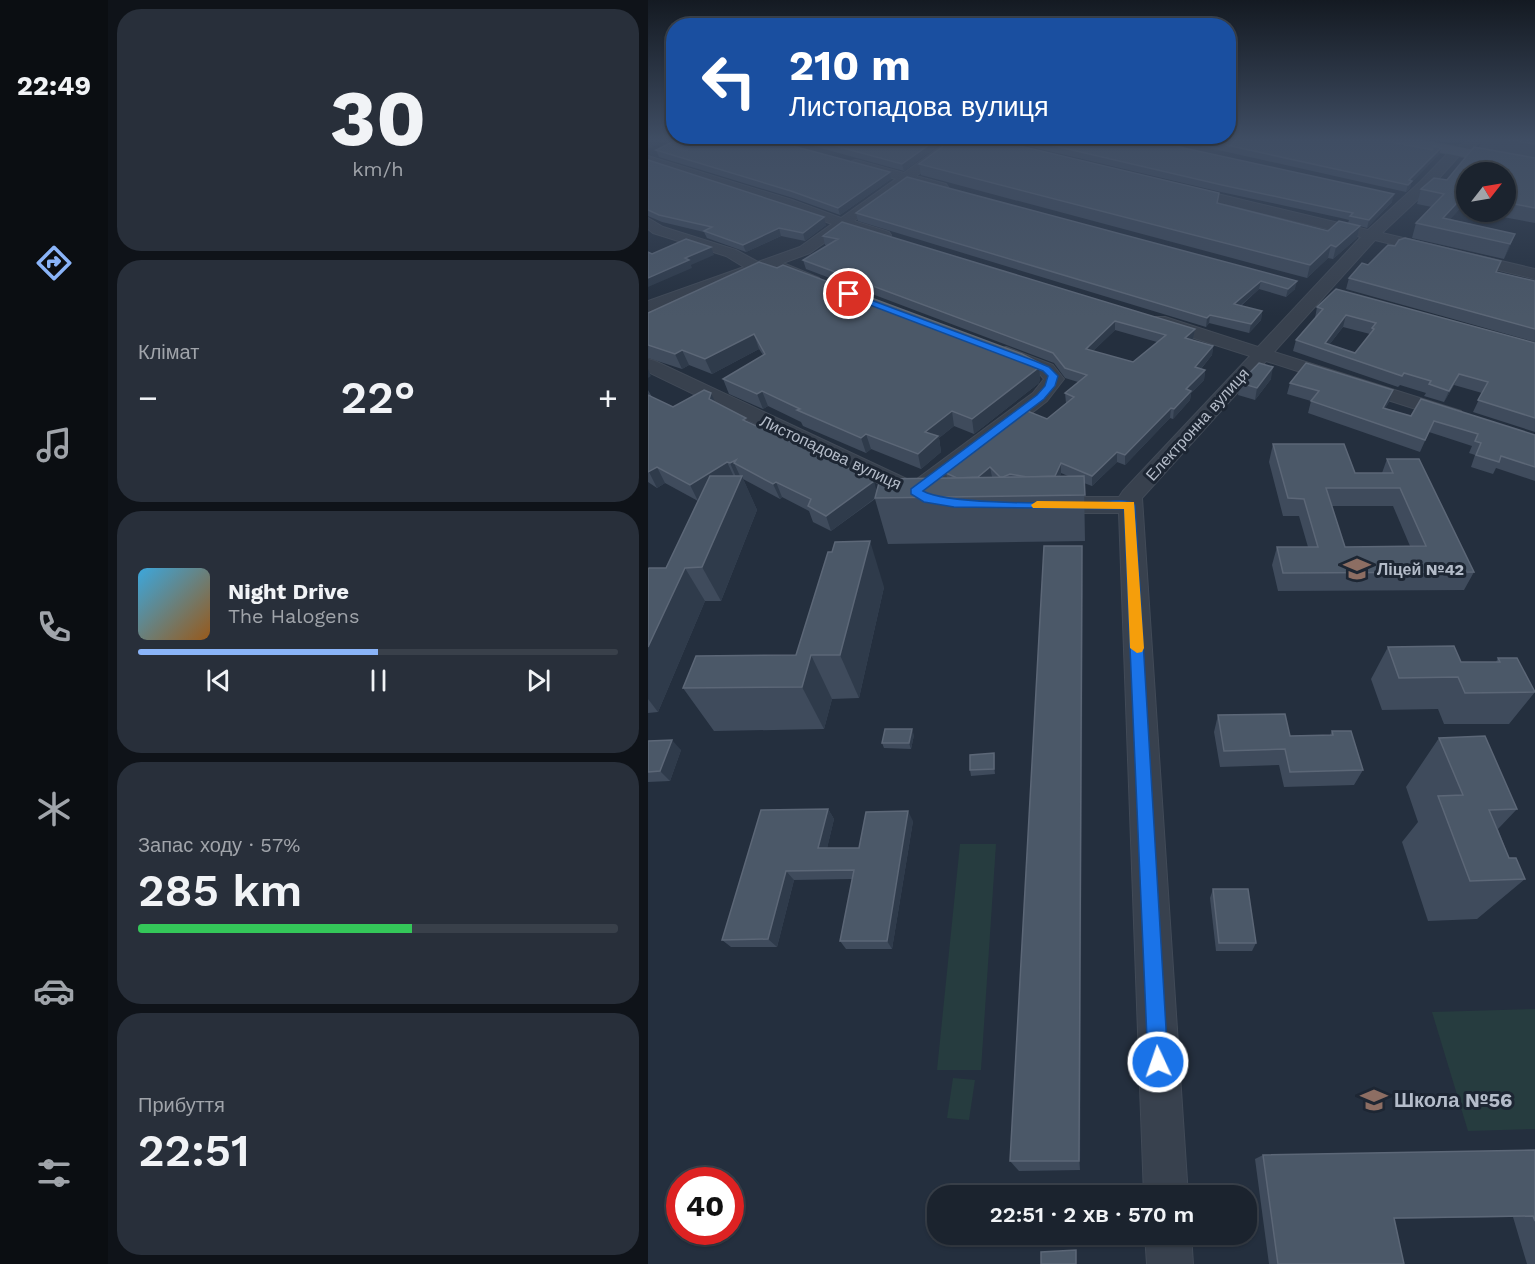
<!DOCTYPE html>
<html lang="uk">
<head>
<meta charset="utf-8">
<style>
  :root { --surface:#1b232e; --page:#282f3a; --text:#f1f3f6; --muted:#a0a4aa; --line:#39404a; --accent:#8ab4f8 }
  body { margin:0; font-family:"Work Sans",sans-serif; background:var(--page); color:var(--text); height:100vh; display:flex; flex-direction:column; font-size:22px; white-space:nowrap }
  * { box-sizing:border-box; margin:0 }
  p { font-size:20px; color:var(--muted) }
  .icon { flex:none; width:33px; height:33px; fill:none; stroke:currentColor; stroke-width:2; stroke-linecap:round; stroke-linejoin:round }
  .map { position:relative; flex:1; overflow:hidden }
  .sheet { display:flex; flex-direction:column; gap:9px; padding:9px; background:#0f1319; width:540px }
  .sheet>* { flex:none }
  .hud { position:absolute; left:18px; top:18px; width:570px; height:126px; border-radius:24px; box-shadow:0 2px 4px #0004,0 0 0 2px var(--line); background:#1a4fa0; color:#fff; overflow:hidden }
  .needle { width:39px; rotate:59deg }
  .controls { position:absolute; left:808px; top:162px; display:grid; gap:12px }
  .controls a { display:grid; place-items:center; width:60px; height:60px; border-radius:50%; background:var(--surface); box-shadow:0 2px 4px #0004,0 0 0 2px var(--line); font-size:30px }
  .speed { position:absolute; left:18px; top:1167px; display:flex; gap:12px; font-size:30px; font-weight:700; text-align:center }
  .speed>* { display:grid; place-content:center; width:78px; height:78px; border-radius:50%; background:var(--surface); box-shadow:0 2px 4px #0004,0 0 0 2px var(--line); line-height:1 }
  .speed .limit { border:9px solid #d22; background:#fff; color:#111 }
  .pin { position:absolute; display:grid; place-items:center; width:51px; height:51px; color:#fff; margin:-26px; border:3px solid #fff; border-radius:50%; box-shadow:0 2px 6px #0007 }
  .me { position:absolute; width:66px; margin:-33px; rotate:357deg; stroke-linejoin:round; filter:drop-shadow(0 0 4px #0008) }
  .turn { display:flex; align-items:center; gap:21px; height:126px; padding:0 24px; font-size:27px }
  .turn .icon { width:78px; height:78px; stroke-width:2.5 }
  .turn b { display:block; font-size:42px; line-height:51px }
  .big { font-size:45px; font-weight:600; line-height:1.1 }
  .sheet .tile { flex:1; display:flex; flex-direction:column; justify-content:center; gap:9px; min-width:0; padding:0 21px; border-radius:24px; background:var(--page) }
  .sheet .dial { align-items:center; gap:0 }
  .dial b { font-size:78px; line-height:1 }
  .song { display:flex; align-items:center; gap:18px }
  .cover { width:72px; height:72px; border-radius:9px; background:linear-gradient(135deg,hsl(200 70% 55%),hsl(30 70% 35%)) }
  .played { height:6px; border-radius:3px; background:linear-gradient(90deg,var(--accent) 50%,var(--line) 50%) }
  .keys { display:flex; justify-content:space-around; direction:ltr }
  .heat { display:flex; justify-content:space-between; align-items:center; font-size:33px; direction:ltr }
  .charge { height:9px; border-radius:4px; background:linear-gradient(90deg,#34c759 57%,var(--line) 0) }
  .trip { position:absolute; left:279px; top:1185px; width:330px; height:60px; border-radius:24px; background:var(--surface); box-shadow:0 2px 4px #0004,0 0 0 2px var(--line); font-weight:600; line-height:60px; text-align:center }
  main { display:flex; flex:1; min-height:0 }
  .tabs { display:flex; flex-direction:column; width:108px; justify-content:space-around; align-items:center; background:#0b0e12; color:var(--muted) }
  .tabs .icon { width:42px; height:42px }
  .tabs .selected { color:var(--accent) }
  .tabs b { font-size:27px; color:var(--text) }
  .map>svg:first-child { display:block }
  .green { fill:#263c3f }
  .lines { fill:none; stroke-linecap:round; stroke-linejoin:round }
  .minor-casing { stroke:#414a57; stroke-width:2 }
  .major-casing { stroke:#414a57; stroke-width:2 }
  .minor { fill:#38414e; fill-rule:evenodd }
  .major { fill:#56606e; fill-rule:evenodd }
  .wall { fill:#3f4b5c; fill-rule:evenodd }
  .shaded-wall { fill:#2f3b4b }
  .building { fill:#4b5868; stroke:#5c6777; stroke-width:1.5; fill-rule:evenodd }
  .route { fill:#1a73e8; stroke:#114b97; stroke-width:1.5 }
  .slow { fill:#f59e0b }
  .labels { text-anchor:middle; stroke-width:6; stroke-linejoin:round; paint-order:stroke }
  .street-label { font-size:16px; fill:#b4bcc9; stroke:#1d2633 }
  .poi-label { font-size:16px; font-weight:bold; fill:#b4bcc9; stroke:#1d2633; text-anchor:start }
  .near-poi-label { font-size:20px; font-weight:bold; fill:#b4bcc9; stroke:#1d2633; text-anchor:start }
</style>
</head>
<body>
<main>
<nav class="tabs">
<b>22:49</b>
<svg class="icon selected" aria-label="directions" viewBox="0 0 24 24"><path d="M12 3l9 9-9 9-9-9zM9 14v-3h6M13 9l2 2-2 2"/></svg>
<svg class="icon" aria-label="music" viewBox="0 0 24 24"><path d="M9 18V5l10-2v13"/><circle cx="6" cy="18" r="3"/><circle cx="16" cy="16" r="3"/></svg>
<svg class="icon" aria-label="phone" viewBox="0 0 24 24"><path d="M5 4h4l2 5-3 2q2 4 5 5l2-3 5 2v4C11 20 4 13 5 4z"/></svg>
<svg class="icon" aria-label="climate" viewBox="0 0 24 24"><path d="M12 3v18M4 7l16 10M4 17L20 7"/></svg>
<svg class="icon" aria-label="car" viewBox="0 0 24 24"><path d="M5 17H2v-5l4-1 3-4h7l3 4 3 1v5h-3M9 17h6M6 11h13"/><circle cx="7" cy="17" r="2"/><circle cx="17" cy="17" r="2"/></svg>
<svg class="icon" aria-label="filters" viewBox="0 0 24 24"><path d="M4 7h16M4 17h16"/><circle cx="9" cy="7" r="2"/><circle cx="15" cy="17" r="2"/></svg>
</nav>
<section class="sheet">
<div class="tile dial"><b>30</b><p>km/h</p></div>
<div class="tile"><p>Клімат</p>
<div class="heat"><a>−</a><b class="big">22°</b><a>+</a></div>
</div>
<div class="tile">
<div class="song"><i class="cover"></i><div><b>Night Drive</b><p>The Halogens</p></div></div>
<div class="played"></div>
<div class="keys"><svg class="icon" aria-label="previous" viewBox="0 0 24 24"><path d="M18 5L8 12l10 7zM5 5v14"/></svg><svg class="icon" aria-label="pause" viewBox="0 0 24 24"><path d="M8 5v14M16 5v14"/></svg><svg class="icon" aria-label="next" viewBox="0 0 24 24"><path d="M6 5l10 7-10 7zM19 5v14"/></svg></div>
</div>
<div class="tile"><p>Запас ходу · 57%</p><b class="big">285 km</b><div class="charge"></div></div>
<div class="tile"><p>Прибуття</p><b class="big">22:51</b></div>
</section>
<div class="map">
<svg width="887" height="1264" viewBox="0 0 887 1264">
  <rect width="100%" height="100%" fill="#242f3e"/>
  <g class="green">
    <polygon points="312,844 348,844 333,1070 289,1070"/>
    <polygon points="887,1009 887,1129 820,1131 784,1012"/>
    <polygon points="305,1078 327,1080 321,1120 299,1118"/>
  </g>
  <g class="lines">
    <defs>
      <g id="minor">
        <polygon points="303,139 317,139 268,176 298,184 300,187 298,190 293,191 260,182 206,221 241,232 243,235 241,238 236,239 197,228 162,253 135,263 171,278 173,281 171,284 159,284 120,269 0,312 0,301 96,267 78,256 5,233 0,229 0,218 15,227 88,250 110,262 152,247 184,224 134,206 0,164 0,156 144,200 193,218 248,179 204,167 202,164 204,161 208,160 256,173"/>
        <polygon points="823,139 837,139 810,157 783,187 734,233 887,269 887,279 727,240 626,352 813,411 816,415 813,419 799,419 618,361 494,498 540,1196 496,1196 471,513 402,513 394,510 390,505 394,500 402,497 471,497 475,491 602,356 505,325 502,321 505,317 517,317 610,347 713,237 531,193 529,190 531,187 536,186 720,230 773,181 802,151"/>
        <polygon points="358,347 405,365 416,379 399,401 282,492 283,494 280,499 272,501 259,497 0,372 0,359 7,361 265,482 385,393 396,379 391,373 352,357 349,353 352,349"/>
        <polygon points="497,1234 543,1234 545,1264 499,1264"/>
      </g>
      <polygon id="major" points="737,139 767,139 887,161 887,171 744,143"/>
    </defs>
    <use href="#minor" class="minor-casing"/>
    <use href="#major" class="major-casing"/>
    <use href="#minor" class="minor"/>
    <use href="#major" class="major"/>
  </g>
  <g class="wall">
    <polygon points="140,139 299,139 256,171"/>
    <polygon points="350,139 495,139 744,202 719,228 700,223 701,220 693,218 573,192"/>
    <polygon points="521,139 741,139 740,141 784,150 793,148 791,154 763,183 762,188 758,192"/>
    <polygon points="787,139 804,139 801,143 787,140"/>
    <polygon points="834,139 887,139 887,223 855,217 858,209 858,172 819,172 819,201 802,219 867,234 856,259 764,238 768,223 784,207 769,204 773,189 799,180 831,148"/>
    <polygon points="8,150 242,172 243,179 192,215 145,198 11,157"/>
    <polygon points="0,160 178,225 157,241 133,236 98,252 59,238 56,232 14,222 0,216"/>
    <polygon points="271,164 570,204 680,231 712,226 709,238 685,259 680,258 659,278 273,175"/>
    <polygon points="259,177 647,289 638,297 611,289 593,306 614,311 613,320 601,333 561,323 558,327 210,221 208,213"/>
    <path d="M194 222 547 329 545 339 544 340 565 346 564 355 553 369 557 370 556 380 543 393 542 400 525 419 522 418 477 465 469 462 444 486 436 483 437 541 240 544 227 499 183 531 165 522 161 511 134 497 132 499 95 479 109 510 73 601H57L10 712 0 713V570L18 568 51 500 50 501 17 483 9 488 0 482V390L4 397 25 407 67 403 100 422 229 490 299 478 298 473 399 419 418 403 417 393 430 382 417 378 406 363 158 269 155 260 180 245H177L175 236ZM467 330 509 342 485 362 445 351ZM413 473 420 476H412Z"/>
    <polygon points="720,265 849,272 887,281 887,342 698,289 701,278"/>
    <path d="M669 307 887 343V432L825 412 834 393 806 385 796 402 776 396 778 393 752 385 750 387 645 351 648 340 667 318ZM695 327 722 334 707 353 681 345Z"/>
    <polygon points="0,313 391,363 392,378 391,383 326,434 306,426 291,438 293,452 273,469 223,449 218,453 155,426 153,422 120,406 115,409 81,394 75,379 115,355 111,349 64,374 41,365 34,369 0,358"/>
    <polygon points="623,379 607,400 590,395 592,383"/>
    <polygon points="642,383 745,390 741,402 737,408 763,416 887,435 887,481 848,468 845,474 823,467 827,455 821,453 824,446 781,432 772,452 660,413 663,401 639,394"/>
    <path d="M625 444 707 473H734L739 459 826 572 816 590 630 591 624 565 629 547H660L651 516H635L621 462ZM684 506H745L762 546 697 547Z"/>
    <polygon points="434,546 432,1170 371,1171 362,1161"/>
    <polygon points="236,587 211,698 184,699 176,729 66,731 35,688 148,655"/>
    <polygon points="740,647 813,662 848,662 850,658 887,692 861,724 796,724 790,709 734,710 723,679"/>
    <polygon points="570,715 642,736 682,735 684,731 715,770 706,785 636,787 631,765 572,767 566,732"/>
    <polygon points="266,735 263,749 236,748 234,743"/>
    <polygon points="791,738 869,809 850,829 861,858 877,879 829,919 780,921 754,842 770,822 758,787"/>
    <polygon points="0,741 33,750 22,781 0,782"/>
    <polygon points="346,753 347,759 347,774 323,776 322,770"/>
    <polygon points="180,809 186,819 179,848 211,848 265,821 244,949 198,949 192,941 204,879 146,880 129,947 83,947 74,940"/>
    <polygon points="565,889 608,943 604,951 568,951 562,898"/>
    <polygon points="887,1150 887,1264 879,1264 865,1217 746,1219 756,1264 621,1264 607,1159 615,1155"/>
  </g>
  <g class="shaded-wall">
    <polygon points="4,139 21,139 0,149 0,141"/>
    <polygon points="289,139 299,139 256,171 254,164"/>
    <polygon points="793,148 791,154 763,183 762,188 758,192 761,180"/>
    <polygon points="242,172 243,179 192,215 190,208"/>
    <polygon points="819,192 818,201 794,229 795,218"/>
    <polygon points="746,194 744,202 719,228 721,220"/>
    <polygon points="176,217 178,225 157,241 155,233"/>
    <polygon points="712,226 709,238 685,259 688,247"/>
    <polygon points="131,228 133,236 98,252 95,245"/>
    <polygon points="867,234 861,249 856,259 862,244"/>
    <polygon points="683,245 680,258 659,278 662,265"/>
    <polygon points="63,247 66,255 43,265 44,268 0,287 0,278 37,258"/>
    <polygon points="613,281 611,289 585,312 586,304"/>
    <polygon points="649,281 647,289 638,297 640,289"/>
    <polygon points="614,311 613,320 601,333 603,324"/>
    <polygon points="562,315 561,323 558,327 559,318"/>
    <polygon points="698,315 695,327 677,350 677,343"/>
    <polygon points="467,321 467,330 438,358 438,349"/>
    <polygon points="547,329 545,339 536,348 537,338"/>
    <polygon points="106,334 111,349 64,374 57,359"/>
    <polygon points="565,346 564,355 546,377 547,367"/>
    <polygon points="34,350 41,365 34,369 27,354"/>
    <polygon points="391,363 392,378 391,383 326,434 324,419"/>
    <polygon points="625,367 623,379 607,400 609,388"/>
    <polygon points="0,369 3,376 0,378"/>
    <polygon points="557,370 556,380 543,393 542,400 525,419 526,409 538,389"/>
    <polygon points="811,374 806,385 796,402 801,391"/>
    <polygon points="745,390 741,402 731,419 735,408"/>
    <polygon points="114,391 120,406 115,409 109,394"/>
    <polygon points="63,393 70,408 61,399"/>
    <polygon points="523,408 522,418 477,465 477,455"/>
    <polygon points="304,411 306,426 291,438 293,452 273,469 270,454 277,432"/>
    <polygon points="218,434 223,449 218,453 213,438"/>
    <polygon points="469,452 469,462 444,486 444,476"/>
    <polygon points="88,460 86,463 92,476 89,479 82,463"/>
    <polygon points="79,462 86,477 50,501 42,485"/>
    <polygon points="413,463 413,473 405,491 405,481"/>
    <polygon points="9,467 17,483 9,488 1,472"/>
    <polygon points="342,467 344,477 323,483"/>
    <polygon points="94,476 109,510 73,601 54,567"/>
    <polygon points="226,481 230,496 183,531 178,516"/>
    <polygon points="128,482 134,497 132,499 125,484"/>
    <polygon points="222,541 236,587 211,698 192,655"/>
    <polygon points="434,546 435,592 432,1170 431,1161"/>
    <polygon points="37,568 57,601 10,712 0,699 0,647"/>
    <polygon points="163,655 184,699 176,729 154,687"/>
    <polygon points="264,729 266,735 263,749 261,743"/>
    <polygon points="24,740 33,750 22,781 12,771"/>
    <polygon points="346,753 347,759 347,774 346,769"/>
    <polygon points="180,809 186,819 177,857 170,848"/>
    <polygon points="260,811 265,821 244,949 239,941"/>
    <polygon points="138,871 146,880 129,947 120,939"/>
  </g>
  <g class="building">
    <polygon points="30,139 119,139 242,172 190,208 143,191 8,150"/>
    <polygon points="162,139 289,139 254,164"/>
    <polygon points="305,139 343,139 571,193 569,203 680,231 691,221 712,226 688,247 683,245 662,265 271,164"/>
    <polygon points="377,139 495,139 746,194 721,220 702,216 705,213 695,211 574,185"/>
    <polygon points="551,139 740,139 738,141 784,150 785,146 793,148 761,180 764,181 760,185"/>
    <polygon points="857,139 887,139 887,144"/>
    <polygon points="826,147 887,158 887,208 861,203 865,195 858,193 858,172 819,172 819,192 795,218 867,234 862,244 768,223 796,194 773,189 786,178 799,180"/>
    <polygon points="0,160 176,217 155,233 131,228 95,245 56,231 64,227 11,215 0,210"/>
    <polygon points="259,177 649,281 640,289 613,281 586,304 614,311 603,324 562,315 559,318 208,213"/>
    <path d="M194 222 547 329 537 338 565 346 547 367 557 370 538 389 543 391 526 409 523 408 477 455 469 452 444 476 413 463 407 476 379 477 362 474 355 477H352L342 467 330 477 309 478 298 473 377 410 399 419 426 397 417 393 439 375 417 368 405 353 155 260 190 239 175 236ZM467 321 518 335 485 362 438 349Z"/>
    <polygon points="757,238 853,261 848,272 887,281 887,329 701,278 714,263 720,265 740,245 747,246 751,240"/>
    <polygon points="38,239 63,247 37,258 41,260 0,278 0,252 4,254"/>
    <polygon points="111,262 129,268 135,265 374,354 391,363 390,368 324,419 304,411 277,432 290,436 270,454 218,434 213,438 149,410 152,409 114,391 109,394 75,379 117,354 106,334 57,359 34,350 27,354 0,345 0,313"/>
    <path d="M688 289 887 343V418L830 400 840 382 811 374 801 391 781 384 783 381 756 373 754 376 648 340 675 309 669 307ZM698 315 728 323 724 328 726 329 707 353 677 343Z"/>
    <polygon points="611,363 625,367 609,388 592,383"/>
    <polygon points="658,363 745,390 735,408 763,416 773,399 887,435 887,467 853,456 851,462 828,455 833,443 827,441 830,434 786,421 777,440 663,401 671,391 642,383"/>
    <polygon points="56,390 63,393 61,399 98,418 95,420 150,445 152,443 226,481 178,516 160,506 163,499 128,482 125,484 86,463 88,460 82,463 79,462 42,485 9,467 0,472 0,395 25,407"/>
    <path d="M625 444H696L707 473H745L739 459H771L826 572 635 573 629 547H670L656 499 640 498ZM678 488H752L778 546 697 547Z"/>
    <polygon points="62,476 94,476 54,567 37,568 0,647 0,570 1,568 18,568"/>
    <polygon points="436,476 437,495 227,498 232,479"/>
    <polygon points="222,541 192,655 163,655 154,687 35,688 48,656 148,655 180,552 184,552 187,542"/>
    <polygon points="396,546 434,546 431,1161 362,1161"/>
    <polygon points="806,646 813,662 852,662 850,658 869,658 887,692 817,693 810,677 751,678 740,647"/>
    <polygon points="637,714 642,736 685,735 684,731 703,731 715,770 642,772 637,749 576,751 570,715"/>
    <polygon points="237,729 264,729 261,743 234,743"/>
    <polygon points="837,736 869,809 841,810 861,858 868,858 877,879 822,881 790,796 815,795 791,738"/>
    <polygon points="24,740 12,771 0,772 0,741"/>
    <polygon points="346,753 346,769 322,770 322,755"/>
    <polygon points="180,809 170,848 211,848 218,812 260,811 239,941 192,941 206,870 138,871 120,939 74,940 113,810"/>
    <polygon points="565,889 600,889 608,943 571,943"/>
    <polygon points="887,1150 887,1221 885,1216 746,1218 756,1264 630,1264 615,1155"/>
    <polygon points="428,1250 428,1264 393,1264 393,1252"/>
  </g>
  <linearGradient id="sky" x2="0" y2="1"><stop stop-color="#141a22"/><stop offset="0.44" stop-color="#3f4d63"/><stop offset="1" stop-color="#3f4d63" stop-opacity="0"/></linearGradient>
  <rect width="887" height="316" fill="url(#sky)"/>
  <path class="route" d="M198 293H204L387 361 401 367 410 376 407 386 396 399 275 491C300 505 409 503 442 503 454 503 479 497 487 505L520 1062 517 1070 510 1073 502 1070 500 1062 476 509 306 507 276 502 263 494V489L389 395 397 386 400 376 395 371 380 365 198 296Z"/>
  <polygon class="slow" points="389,501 486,502 496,648 494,652 489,653 482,648 476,509 385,508 383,505"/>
  <defs>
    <symbol id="school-bare" viewBox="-9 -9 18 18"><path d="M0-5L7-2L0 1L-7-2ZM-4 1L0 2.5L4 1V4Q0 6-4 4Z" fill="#8d6e63" stroke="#1d2633" stroke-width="2.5" paint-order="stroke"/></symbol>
  </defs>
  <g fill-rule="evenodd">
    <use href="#school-bare" x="690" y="550" width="38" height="38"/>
    <use href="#school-bare" x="707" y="1081" width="38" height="38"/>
  </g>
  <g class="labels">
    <g class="street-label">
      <text transform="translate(549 424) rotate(-48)" y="6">Електронна вулиця</text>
      <text transform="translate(183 452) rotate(25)" y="6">Листопадова вулиця</text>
    </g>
    <g class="poi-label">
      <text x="729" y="575">Ліцей №42</text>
    </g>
    <g class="near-poi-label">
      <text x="746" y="1107">Школа №56</text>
    </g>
  </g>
</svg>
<div class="controls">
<a><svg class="needle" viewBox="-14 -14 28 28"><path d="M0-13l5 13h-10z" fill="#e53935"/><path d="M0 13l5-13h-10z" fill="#a0a4aa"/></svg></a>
</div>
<div class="speed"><div class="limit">40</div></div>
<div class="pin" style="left:201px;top:294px;background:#d93025"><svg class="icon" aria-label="arrive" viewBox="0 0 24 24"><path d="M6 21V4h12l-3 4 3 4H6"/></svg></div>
<svg class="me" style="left:510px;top:1062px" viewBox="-20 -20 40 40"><circle r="17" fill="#1a73e8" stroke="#fff" stroke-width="3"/><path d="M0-11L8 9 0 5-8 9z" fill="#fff"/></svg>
<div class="trip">22:51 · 2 хв · 570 m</div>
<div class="hud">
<div class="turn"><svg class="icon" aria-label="left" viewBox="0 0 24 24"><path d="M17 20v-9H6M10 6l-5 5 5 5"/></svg><div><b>210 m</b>Листопадова вулиця</div></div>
</div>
</div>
</main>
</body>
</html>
